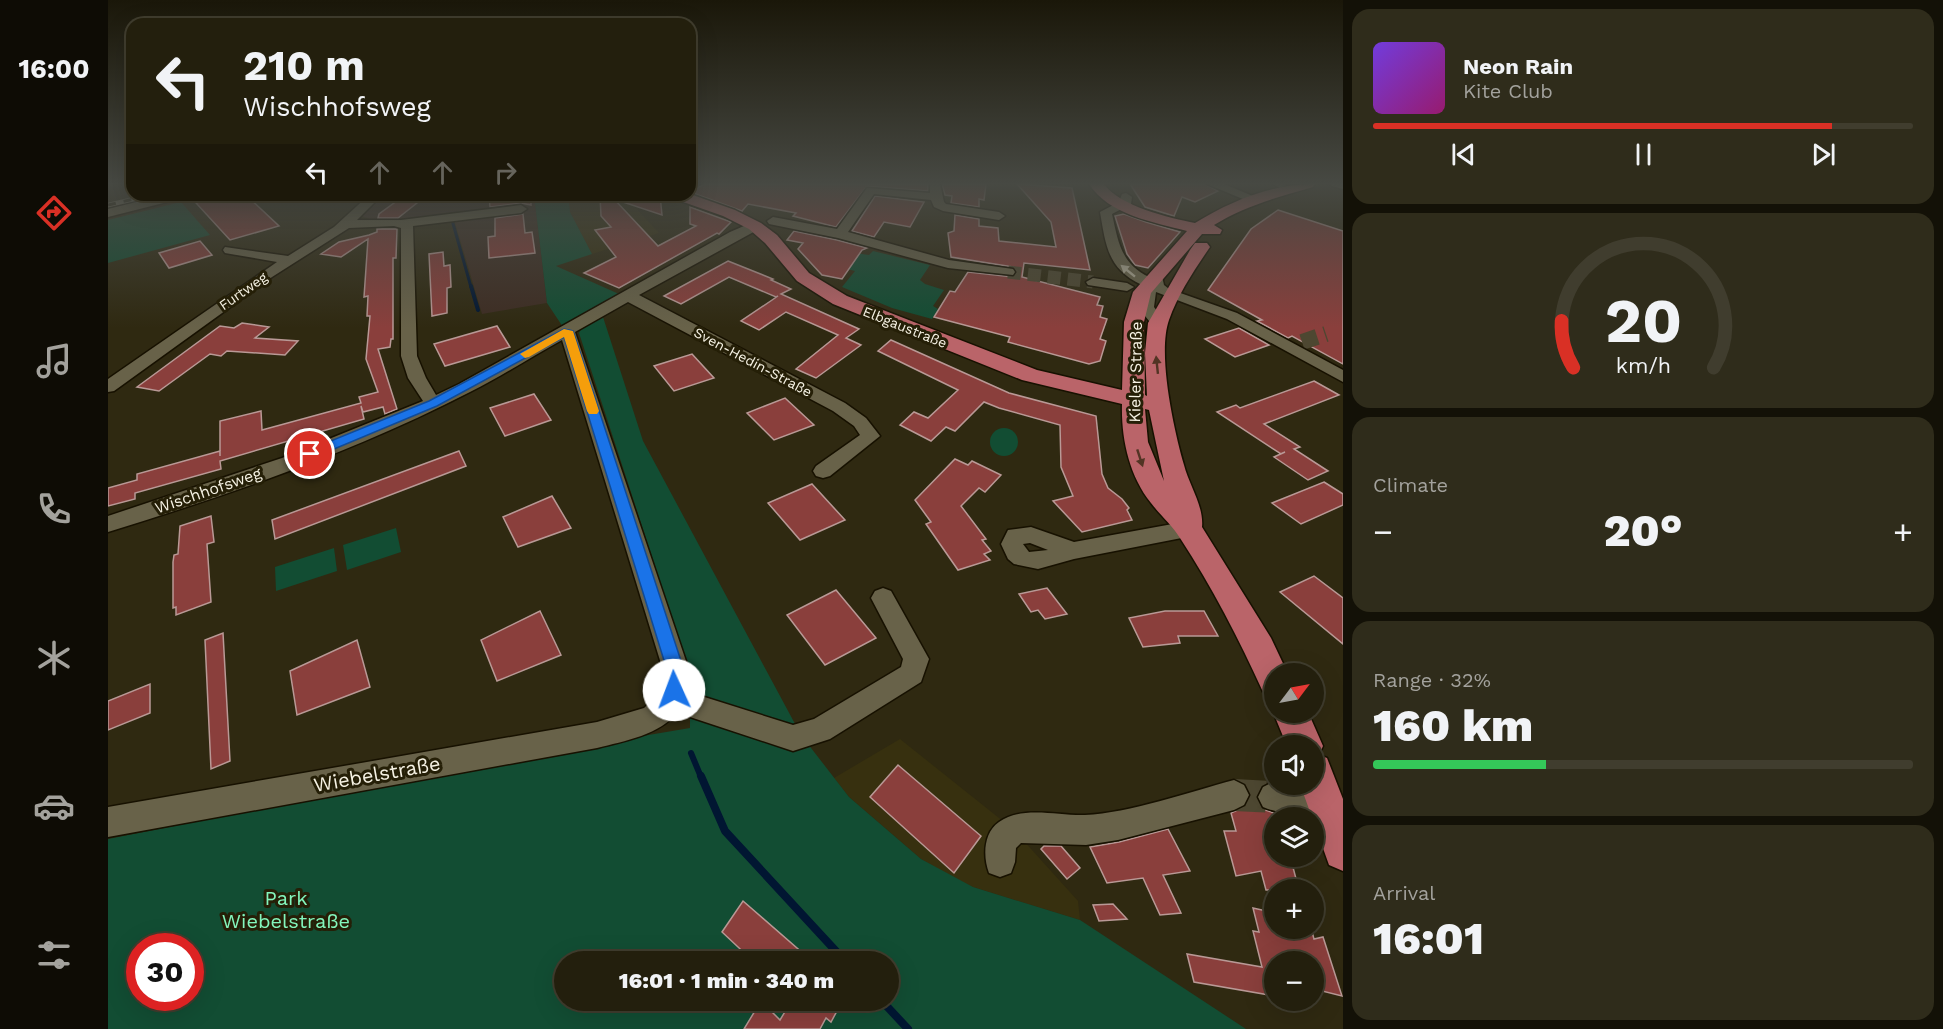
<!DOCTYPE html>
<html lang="en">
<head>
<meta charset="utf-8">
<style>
  :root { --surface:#231f0d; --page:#2f2c1b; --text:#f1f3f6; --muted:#a3a29d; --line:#403d2e; --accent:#d93025 }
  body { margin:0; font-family:"Work Sans",sans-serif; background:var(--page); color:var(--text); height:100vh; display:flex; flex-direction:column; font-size:22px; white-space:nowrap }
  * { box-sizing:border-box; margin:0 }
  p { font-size:20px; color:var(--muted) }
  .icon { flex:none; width:33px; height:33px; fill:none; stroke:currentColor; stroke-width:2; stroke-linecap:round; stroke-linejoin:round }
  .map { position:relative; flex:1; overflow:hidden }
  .panel { display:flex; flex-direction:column; gap:9px; padding:9px; background:#131107; width:600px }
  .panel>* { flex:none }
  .top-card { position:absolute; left:18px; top:18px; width:570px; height:183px; border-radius:18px; box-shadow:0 6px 24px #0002,0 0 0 2px var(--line); background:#231f0d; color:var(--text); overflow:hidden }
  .needle { width:39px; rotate:58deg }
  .tools { position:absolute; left:1156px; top:663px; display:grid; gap:12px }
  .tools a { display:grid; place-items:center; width:60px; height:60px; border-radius:50%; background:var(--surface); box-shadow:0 6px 24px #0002,0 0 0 2px var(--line); font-size:30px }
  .speed { position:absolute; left:18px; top:933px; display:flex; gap:12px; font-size:30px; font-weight:700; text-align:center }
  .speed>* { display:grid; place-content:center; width:78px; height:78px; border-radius:50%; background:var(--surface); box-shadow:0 6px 24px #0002,0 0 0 2px var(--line); line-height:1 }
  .speed .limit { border:9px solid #d22; background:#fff; color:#111 }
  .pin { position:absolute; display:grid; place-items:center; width:51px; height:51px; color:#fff; margin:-26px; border:3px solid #fff; border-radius:50%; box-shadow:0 2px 6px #0007 }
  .me { position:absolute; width:66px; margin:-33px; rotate:358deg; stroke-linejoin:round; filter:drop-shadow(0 0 4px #0008) }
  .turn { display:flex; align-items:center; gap:21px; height:126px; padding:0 18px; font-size:27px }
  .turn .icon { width:78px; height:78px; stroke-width:2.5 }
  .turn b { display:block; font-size:42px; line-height:51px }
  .lanes { display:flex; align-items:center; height:57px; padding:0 18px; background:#0003; justify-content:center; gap:30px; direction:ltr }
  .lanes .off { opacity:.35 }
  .big { font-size:45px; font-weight:800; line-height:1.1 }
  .panel .widget { flex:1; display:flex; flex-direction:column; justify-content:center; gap:9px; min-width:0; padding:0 21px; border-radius:18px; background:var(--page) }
  .panel .dial { align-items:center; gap:0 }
  .dial svg { height:156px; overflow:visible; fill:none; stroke:var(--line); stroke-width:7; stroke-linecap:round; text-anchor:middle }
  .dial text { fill:var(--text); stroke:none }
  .song { display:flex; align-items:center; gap:18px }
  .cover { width:72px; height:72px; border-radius:9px; background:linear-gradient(135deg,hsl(260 70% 55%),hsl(320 70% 35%)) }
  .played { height:6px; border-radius:3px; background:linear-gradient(90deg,var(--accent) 85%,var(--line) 85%) }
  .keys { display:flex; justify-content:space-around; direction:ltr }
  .heat { display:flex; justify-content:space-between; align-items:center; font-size:33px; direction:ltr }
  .charge { height:9px; border-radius:4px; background:linear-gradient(90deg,#34c759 32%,var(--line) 0) }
  .trip { position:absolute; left:446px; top:951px; width:345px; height:60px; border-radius:30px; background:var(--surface); box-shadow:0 6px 24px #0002,0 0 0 2px var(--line); font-weight:800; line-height:60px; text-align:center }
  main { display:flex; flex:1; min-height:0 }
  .tab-bar { display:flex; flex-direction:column; width:108px; justify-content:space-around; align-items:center; background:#0e0c05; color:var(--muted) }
  .tab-bar .icon { width:42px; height:42px }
  .tab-bar .selected { color:var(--accent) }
  .tab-bar b { font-size:27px; color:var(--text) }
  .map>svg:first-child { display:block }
  .built { fill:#37300f }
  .education { fill:#3d2c22 }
  .green { fill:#124d33; fill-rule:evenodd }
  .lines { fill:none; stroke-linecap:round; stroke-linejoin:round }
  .stream-far3 { stroke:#011632; stroke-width:3 }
  .stream-far2 { stroke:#011632; stroke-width:4 }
  .stream-far1 { stroke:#011632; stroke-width:6 }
  .stream { stroke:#011632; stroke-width:8 }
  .building { fill:#8a3f3c; stroke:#b99996; stroke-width:1.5 }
  .minor-tunnel-far2 { stroke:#4d4731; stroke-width:13; stroke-dasharray:13 7; stroke-linecap:butt }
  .minor-tunnel-far1 { stroke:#4d4731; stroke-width:16; stroke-dasharray:16 8; stroke-linecap:butt }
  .minor-tunnel { stroke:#4d4731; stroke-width:32; stroke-dasharray:32 16; stroke-linecap:butt }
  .minor-casing { stroke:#171100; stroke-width:3 }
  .major-casing { stroke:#171100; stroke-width:3 }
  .minor { fill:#686249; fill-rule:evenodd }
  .major { fill:#ba6469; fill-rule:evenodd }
  .rail-casing { stroke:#8c8774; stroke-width:4.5 }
  .rail { stroke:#251f07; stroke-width:3; stroke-dasharray:8; stroke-linecap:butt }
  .oneway { fill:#afaa96 }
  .oneway2 { fill:#523424 }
  .route { fill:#1a73e8; stroke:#114b97; stroke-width:1.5 }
  .slow { fill:#f59e0b }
  .labels { text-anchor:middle; stroke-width:6; stroke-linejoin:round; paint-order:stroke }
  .far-street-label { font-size:14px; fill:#f6f2e4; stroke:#251f07 }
  .street-label { font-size:16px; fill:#f6f2e4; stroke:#251f07 }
  .near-street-label { font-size:20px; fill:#f6f2e4; stroke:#251f07 }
  .near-park-label { font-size:20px; fill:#83f6bd; stroke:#251f07 }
</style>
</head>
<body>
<main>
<nav class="tab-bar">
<b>16:00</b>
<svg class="icon selected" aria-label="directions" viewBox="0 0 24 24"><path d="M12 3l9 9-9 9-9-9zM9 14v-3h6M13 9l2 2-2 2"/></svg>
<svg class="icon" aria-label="music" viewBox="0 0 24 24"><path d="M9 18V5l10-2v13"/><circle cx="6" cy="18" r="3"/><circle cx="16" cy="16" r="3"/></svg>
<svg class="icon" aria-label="phone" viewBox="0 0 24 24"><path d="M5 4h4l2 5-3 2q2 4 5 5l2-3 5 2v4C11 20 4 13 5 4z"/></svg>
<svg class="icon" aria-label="climate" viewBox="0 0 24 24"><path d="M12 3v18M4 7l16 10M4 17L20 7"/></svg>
<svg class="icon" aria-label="car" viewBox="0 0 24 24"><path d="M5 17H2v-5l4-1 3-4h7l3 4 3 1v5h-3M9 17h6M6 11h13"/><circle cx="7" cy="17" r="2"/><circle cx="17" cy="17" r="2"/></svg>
<svg class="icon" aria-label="filters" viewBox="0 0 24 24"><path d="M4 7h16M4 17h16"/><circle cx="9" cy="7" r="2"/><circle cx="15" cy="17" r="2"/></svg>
</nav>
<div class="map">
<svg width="1235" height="1029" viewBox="0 0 1235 1029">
  <rect width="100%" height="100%" fill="#2f2911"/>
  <g class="built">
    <polygon points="460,195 549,195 564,200 524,204 551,233 484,254 462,212"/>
    <polygon points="792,739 906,830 970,901 972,920 865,887 846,878 813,859 741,797 726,778"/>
  </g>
  <polygon class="education" points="276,195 426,195 439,303 374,314 345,216 264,220 254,216"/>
  <g class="green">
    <polygon points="426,195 460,195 462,212 484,254 448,266 511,294 455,327 439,303"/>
    <polygon points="73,202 102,235 0,263 0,220"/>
    <polygon points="765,251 822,265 812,280 817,284 836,290 825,306 830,309 824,319 784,308 734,287 747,271 731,267 747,253 761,255"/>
    <path d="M495 317 535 441 693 735 741 797 813 859 865 887 972 920 1138 1029H0V839L481 745 582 728V673L471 333 473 329ZM32 946H82V998H32ZM456 962H780V1000H456Z"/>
    <circle cx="896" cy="442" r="14"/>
    <polygon points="288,528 293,552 239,570 235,545"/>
    <polygon points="226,548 229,571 168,591 167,567"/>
  </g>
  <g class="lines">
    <polyline class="stream-far3" points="344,220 363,287"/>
    <polyline class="stream-far2" points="363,286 370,310"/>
    <polyline class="stream-far1" points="583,753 593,777"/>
    <g class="stream">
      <polyline points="593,776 617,831 738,962"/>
      <polyline points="773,1000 800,1029"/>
    </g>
  </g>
  <g class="building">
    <polygon points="597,184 820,184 820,191 759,186 728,227 685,216 688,213 640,204 634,211 582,192 582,186 589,188"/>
    <polygon points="834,184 878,184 876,200 871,199 871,207 843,203 844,196 837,195"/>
    <polygon points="909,184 964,188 982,270 916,263 914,277 992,297 989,305 995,306 992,317 999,319 992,339 998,341 992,361 981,364 900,342 902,337 826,317 842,291 847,292 860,272 905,277 909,273 905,267 843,257 840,233 846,231 847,215 871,219 871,226 890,228 891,241 948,247 943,222"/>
    <polygon points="1022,184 1097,184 1110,191 1087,202 1074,197 1066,216 1037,207"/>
    <polygon points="117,195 138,195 171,226 122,240 88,203"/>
    <polygon points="290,195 319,195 290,218 270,218 271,214 290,200"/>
    <polygon points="381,195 423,195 423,205 413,203 382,207"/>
    <polygon points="492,195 552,195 554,215 506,199 550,246 588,226 582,224 582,207 623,222 611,234 609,233 511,288 476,273 508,257 487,230 503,227 493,216"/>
    <polygon points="767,196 816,202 802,227 776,222 766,237 744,231"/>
    <polygon points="1170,210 1235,231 1235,364 1184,336 1180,338 1149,321 1154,320 1100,290 1143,229"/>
    <polygon points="415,214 417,233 424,232 427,253 381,258 380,237 387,236 387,218"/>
    <polygon points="1016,214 1038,222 1072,232 1040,268 1027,265 1019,254 1007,216"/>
    <polygon points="269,229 289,229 288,258 285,258 285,339 283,339 282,347 270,349 289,409 277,414 275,407 255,412 253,406 256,419 112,461 113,469 27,493 27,499 0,506 0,488 29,480 29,474 112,451 112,456 112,421 153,411 154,430 253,403 251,397 270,392 258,359 262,316 259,316 260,296 256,297 260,239 233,257 213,254 231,242 261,235 269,232"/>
    <polygon points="686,231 729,240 759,248 754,250 734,279 714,275 690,249 695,243 679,240"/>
    <polygon points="92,241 104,255 61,268 51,253"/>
    <polygon points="335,252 336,266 342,265 343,287 339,288 339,313 324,316 321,254"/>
    <polygon points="620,261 665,279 663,280 683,289 673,294 751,329 738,338 753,345 708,378 688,369 730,335 678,312 651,330 633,321 670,296 668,297 621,277 573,304 556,296"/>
    <polygon points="134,323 161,327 147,338 190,341 177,355 119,351 113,356 102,354 51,391 29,387 112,326 126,328"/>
    <polygon points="389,326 402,347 337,366 326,344"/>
    <polygon points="1131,328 1161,345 1127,357 1097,339"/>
    <polygon points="783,340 901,393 988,416 994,474 1000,488 1014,499 1021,508 1019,510 1024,520 974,532 945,501 965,496 953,467 952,425 891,408 876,402 847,431 838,427 823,441 792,425 806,412 820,418 850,390 770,351"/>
    <polygon points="584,354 606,378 566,391 546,366"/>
    <polygon points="1206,381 1231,395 1156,424 1192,447 1186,449 1220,471 1200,480 1166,457 1177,452 1173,454 1109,412 1128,405 1132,408"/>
    <polygon points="426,394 443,420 397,436 382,408"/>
    <polygon points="677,398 706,425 666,440 639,413"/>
    <polygon points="351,451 358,466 167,539 164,520"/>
    <polygon points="847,459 860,465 864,461 893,475 877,492 871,488 853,506 878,539 874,540 883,551 876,554 882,560 850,570 818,524 823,522 807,500"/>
    <polygon points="1216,482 1235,494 1235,505 1193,524 1164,503"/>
    <polygon points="704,484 737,520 692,540 660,503"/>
    <polygon points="444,496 463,528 410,547 395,517"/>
    <polygon points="103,516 106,542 99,544 103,602 68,615 68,607 65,608 65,562 66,555 70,554 72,526"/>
    <polygon points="1206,576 1235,598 1235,644 1172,592"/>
    <polygon points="939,588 959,614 937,619 930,610 923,612 911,594"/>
    <polygon points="728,590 768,638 717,665 679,615"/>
    <polygon points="432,611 453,655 389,681 373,640"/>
    <polygon points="1057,611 1096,611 1110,636 1070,636 1072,643 1035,647 1021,618"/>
    <polygon points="115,633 122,761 103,769 97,640"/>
    <polygon points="249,640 262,687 189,715 182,671"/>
    <polygon points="42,684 42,713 0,730 0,701"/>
    <polygon points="790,765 873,836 846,873 762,797"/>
    <polygon points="1141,790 1151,791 1148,798 1154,809 1169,814 1170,818 1167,818 1167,856 1182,856 1191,890 1158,890 1153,871 1128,876 1116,831 1128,831 1123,813 1138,806 1143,796"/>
    <polygon points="1060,829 1082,871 1055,875 1073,913 1052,915 1035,878 999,883 982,847 1011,842"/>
    <polygon points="936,846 953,846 972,868 959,879 933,849"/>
    <polygon points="635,901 705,962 646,962 614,932"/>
    <polygon points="1005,904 1019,919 991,921 985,905"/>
    <polygon points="1145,908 1167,913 1167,928 1203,928 1206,939 1215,937 1234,996 1206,989 1206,962 1167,962 1167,999 1162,999 1161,995 1086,982 1079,954 1154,967 1145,931 1151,932"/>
    <polygon points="684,1000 735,1000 723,1022 718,1018 712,1029 636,1029 653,1001 672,1020"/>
  </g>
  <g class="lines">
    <polyline class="minor-tunnel-far2" points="900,272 985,282"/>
    <polyline class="minor-tunnel-far1" points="1194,342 1218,334"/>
    <polyline class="minor-tunnel" points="1126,795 1165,797"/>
    <defs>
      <g id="minor">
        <polygon points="822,184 832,184 836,202 838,204 891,212 897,216 891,220 835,211 826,207 823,200 766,194 740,232 841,260 905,269 907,272 905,275 840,268 730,238 661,224 659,221 665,217 729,229 759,188 822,193"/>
        <polygon points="1099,184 1116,184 1152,199 1146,203 1142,202"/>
        <polygon points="1165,184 1177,184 1178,185 1172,188"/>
        <polygon points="1222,184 1235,184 1235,189 1224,186"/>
        <path d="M1018 193 1024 197 1023 204 1004 214C1010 241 1013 264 1041 277L1043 272H1053L1056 285 1061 289 1129 313 1235 370V382L1119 319 1048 292 1046 307 1058 323 1050 328 1045 326 1030 307 1034 285C1000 269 998 247 992 212L1011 202 1014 194Z"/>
        <polygon points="57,195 77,195 75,198 0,217 0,209"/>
        <path d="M261 195H274L249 220H293L413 205 419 209 413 213 305 226 309 356 318 378 328 395 351 384 622 232 643 223H651L653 226 651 229 531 295 737 403 758 418 772 436 722 476 715 478 708 476 705 471 708 466 752 435 746 426 725 411 520 302 467 332 580 667V686L590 695 685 725 706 719 793 667 795 659 763 598 767 591 775 588 783 591 821 659 813 682 722 739 685 751 582 717 570 711C553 735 516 741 489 748L0 837V807L489 722 536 708 552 693 554 667 454 340C423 357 394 376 362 392 248 451 123 494 0 532V516L174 458 315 401 300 378 293 356V228L286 226 241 228 164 277 6 391 0 392V379L169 262 117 253 115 250 117 247 180 256 226 227Z"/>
        <polygon points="985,278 1019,283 1026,287 1019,291 980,285 978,282"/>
        <path d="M1081 521 1089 523 1092 529 1089 535 966 559 930 569 906 564 900 559 893 544 900 530 923 527 966 542ZM922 543 940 550 921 552 915 544Z"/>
        <path d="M1126 780 1136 785 1141 795 1136 805 1126 810 1010 840 978 845 913 843 908 848 907 862 903 873 892 877 881 873C875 857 875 833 891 822 915 805 950 816 977 815 1021 813 1082 792 1126 780Z"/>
        <path d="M1165 782 1167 784 1217 787 1227 792 1232 802 1227 812C1208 820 1174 815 1155 807L1150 797 1155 787Z"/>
      </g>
      <g id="major">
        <path d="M981 184H996C1011 206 1062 218 1087 223 1125 200 1164 184 1207 184L1205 187C1170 197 1137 206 1106 225L1114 230 1112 234H1094L1043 293 1036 322 1037 395 1039 396 1037 353 1040 323 1082 250 1087 243H1099L1102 247C1087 269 1070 294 1061 320 1049 354 1066 430 1076 465 1081 485 1096 506 1094 527L1163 638 1180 674H1167V696L1155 692C1131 639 1104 587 1072 538 1064 525 1052 515 1043 503 1021 476 1013 438 1014 404L914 380 725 304 689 281 657 243 641 229 615 216 564 198 561 195 582 194 627 210 653 223 669 235 701 273 739 296 929 370 1014 390 1016 322 1025 292 1079 231C1045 222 1001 215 981 184ZM1037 409 1041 410 1056 481 1040 442Z"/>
        <polygon points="1167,707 1167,712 1200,712 1215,746 1211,755 1219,758 1235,799 1235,871 1221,865 1192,784 1206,784 1206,746 1179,746 1165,712"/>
      </g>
    </defs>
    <use href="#minor" class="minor-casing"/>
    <use href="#major" class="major-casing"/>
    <use href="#minor" class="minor"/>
    <use href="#major" class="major"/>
    <defs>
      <polyline id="rail" points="0,205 43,195"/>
    </defs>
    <use href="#rail" class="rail-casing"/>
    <use href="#rail" class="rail"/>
  </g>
  <defs><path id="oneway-solid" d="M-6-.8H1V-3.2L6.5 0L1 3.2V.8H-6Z" transform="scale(1.5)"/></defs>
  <use class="oneway" href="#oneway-solid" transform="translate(1020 271) rotate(-141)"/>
  <g class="oneway2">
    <use href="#oneway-solid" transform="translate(1049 365) rotate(-96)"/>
    <use href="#oneway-solid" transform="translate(1032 458) rotate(72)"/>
  </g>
  <linearGradient id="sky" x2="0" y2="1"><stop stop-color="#1a1709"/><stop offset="0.56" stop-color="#474943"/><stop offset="1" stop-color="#474943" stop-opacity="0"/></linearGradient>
  <rect width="1235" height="328" fill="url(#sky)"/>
  <path class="route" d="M456 329 465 331 575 667C576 677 577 686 572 696L566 698 560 696C556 688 559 676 558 667L456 337 329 406 207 457H198L196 454 198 451 321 401Z"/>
  <polygon class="slow" points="456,329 465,331 491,411 489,414 481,414 479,411 456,337 421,357 417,358 412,354"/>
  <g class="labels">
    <g class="far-street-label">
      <text transform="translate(135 291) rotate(-35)" y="5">Furtweg</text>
      <text transform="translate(797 327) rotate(22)" y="5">Elbgaustraße</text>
      <text transform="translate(645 362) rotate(28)" y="5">Sven-Hedin-Straße</text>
    </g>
    <g class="street-label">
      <text transform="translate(1027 372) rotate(-89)" y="6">Kieler Straße</text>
      <text transform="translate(100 490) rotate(-19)" y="6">Wischhofsweg</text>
    </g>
    <g class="near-street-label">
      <text transform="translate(269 774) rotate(-10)" y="7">Wiebelstraße</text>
    </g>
    <g class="near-park-label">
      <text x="178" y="905">Park<tspan x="178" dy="23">Wiebelstraße</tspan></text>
    </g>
  </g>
</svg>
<div class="tools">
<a><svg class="needle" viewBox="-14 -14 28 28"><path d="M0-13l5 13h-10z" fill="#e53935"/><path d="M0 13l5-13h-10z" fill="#a3a29d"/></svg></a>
<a><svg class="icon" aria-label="sound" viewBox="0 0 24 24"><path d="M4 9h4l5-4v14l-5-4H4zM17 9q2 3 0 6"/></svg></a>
<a><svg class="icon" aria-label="layers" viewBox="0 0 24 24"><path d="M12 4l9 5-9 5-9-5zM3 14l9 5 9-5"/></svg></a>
<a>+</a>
<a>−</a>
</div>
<div class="speed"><div class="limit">30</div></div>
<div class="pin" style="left:202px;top:454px;background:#d93025"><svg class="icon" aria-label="arrive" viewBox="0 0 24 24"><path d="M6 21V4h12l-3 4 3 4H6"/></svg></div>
<svg class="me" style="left:566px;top:690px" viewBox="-20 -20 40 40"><circle r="19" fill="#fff"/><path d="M0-13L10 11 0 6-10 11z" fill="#1a73e8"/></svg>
<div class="trip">16:01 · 1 min · 340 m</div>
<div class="top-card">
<div class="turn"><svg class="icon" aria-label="left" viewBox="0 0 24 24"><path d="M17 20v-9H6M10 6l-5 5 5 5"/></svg><div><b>210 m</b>Wischhofsweg</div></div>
<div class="lanes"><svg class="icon" aria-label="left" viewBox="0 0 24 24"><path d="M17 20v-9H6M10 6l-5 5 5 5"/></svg><svg class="icon off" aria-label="ahead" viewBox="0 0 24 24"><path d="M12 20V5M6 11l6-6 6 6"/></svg><svg class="icon off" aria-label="ahead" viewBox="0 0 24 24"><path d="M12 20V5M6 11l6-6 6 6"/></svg><svg class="icon off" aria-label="right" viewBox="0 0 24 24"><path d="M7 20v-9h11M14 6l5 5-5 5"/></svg></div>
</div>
</div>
<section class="panel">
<div class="widget">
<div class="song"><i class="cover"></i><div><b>Neon Rain</b><p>Kite Club</p></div></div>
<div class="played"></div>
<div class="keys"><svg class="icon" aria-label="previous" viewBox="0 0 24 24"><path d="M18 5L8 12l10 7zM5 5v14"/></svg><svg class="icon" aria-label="pause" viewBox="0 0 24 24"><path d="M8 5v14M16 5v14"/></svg><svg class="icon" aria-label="next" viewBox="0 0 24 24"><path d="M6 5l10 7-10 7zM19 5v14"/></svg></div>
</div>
<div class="widget dial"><svg viewBox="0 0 100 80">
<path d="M14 69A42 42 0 1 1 86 69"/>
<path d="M14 69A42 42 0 0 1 8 45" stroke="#d93025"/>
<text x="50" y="56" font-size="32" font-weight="700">20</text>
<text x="50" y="72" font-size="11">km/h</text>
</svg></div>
<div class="widget"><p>Climate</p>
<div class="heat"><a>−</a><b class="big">20°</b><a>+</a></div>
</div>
<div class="widget"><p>Range · 32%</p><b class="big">160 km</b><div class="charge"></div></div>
<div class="widget"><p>Arrival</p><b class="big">16:01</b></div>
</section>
</main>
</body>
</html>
